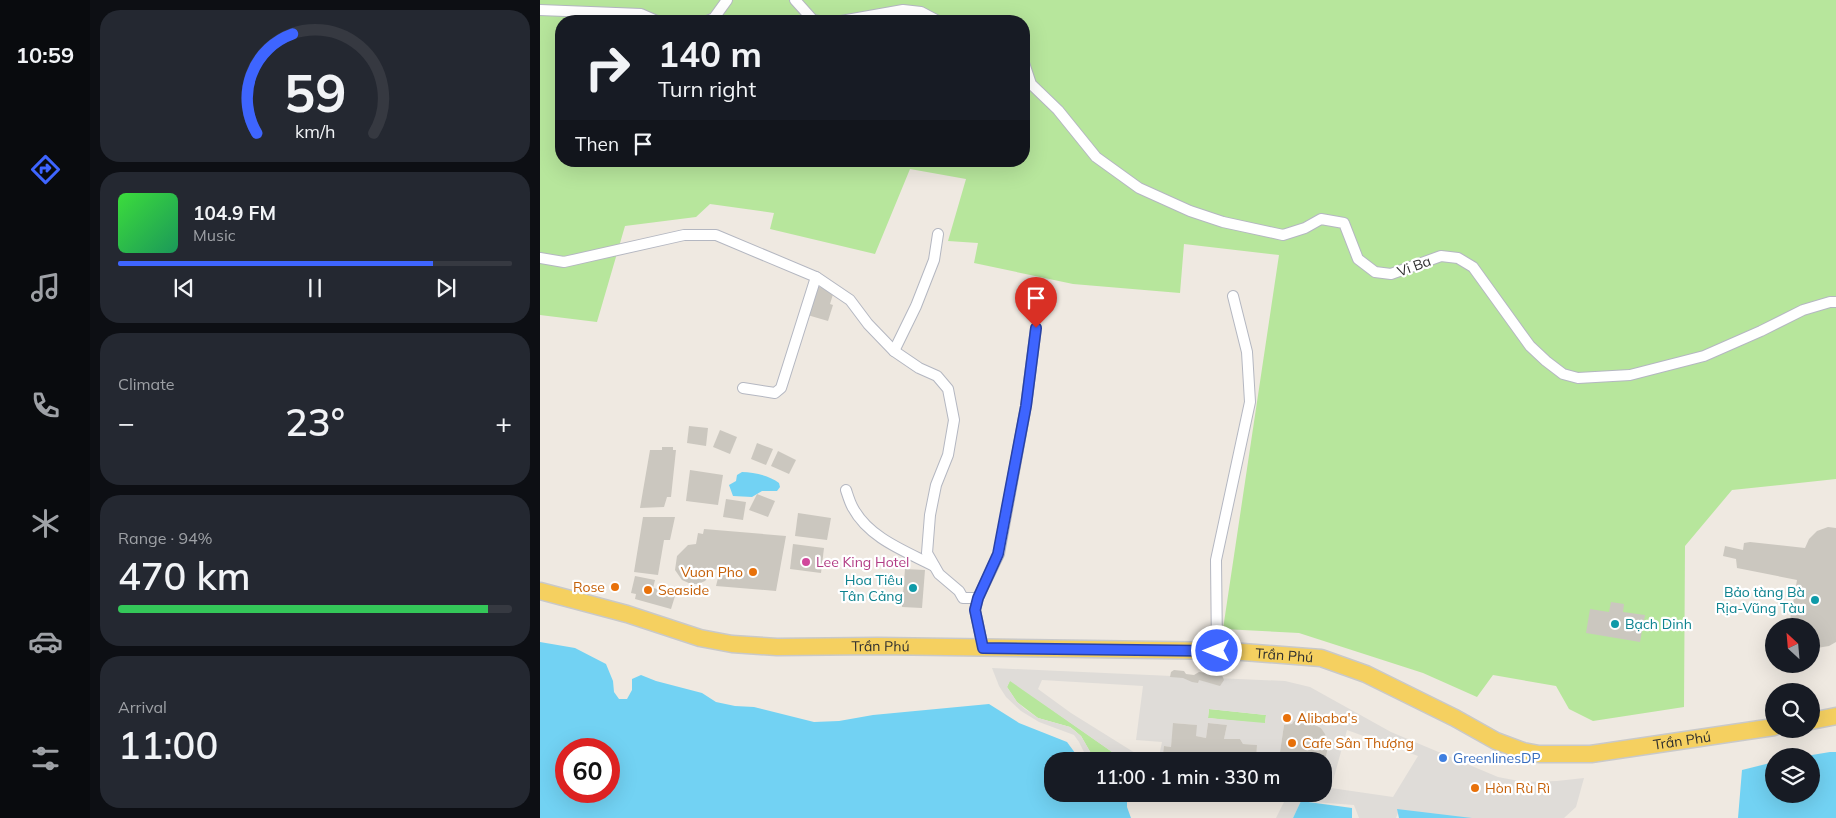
<!DOCTYPE html>
<html lang="en">
<head>
<meta charset="utf-8">
<style>
  :root { --surface:#171b24; --page:#242831; --text:#f1f3f6; --muted:#9ea1a6; --line:#363941; --accent:#3e65ff }
  body { margin:0; font-family:Mulish,sans-serif; background:var(--page); color:var(--text); height:100vh; display:flex; flex-direction:column; font-size:19px; white-space:nowrap }
  * { box-sizing:border-box; margin:0 }
  p { font-size:16px; color:var(--muted) }
  .icon { flex:none; width:28px; height:28px; fill:none; stroke:currentColor; stroke-width:2; stroke-linecap:round; stroke-linejoin:round }
  .map { position:relative; flex:1; overflow:hidden }
  .drawer { display:flex; flex-direction:column; gap:10px; padding:10px; background:#0d0f14; width:450px }
  .drawer>* { flex:none }
  .hud { position:absolute; left:15px; top:15px; width:475px; height:152px; border-radius:20px; box-shadow:0 5px 20px #0002; background:#171b24; color:var(--text); overflow:hidden }
  .needle { width:32px; rotate:334deg }
  .buttons { position:absolute; left:1225px; top:618px; display:grid; gap:10px }
  .buttons a { display:grid; place-items:center; width:55px; height:55px; border-radius:50%; background:var(--surface); box-shadow:0 5px 20px #0002; font-size:25px }
  .speed { position:absolute; left:15px; top:738px; display:flex; gap:10px; font-size:25px; font-weight:700; text-align:center }
  .speed>* { display:grid; place-content:center; width:65px; height:65px; border-radius:50%; background:var(--surface); box-shadow:0 5px 20px #0002; line-height:1 }
  .speed .limit { border:8px solid #d22; background:#fff; color:#111 }
  .pin { position:absolute; display:grid; place-items:center; width:42px; height:42px; color:#fff; margin:-51px -21px; border-radius:50% 50% 50% 0; rotate:-45deg; box-shadow:0 0 5px #0007 }
  .pin .icon { rotate:45deg }
  .me { position:absolute; width:55px; margin:-28px; rotate:270deg; stroke-linejoin:round; filter:drop-shadow(0 0 4px #0008) }
  .turn { display:flex; align-items:center; gap:18px; height:105px; padding:0 20px; font-size:22px }
  .turn .icon { width:65px; height:65px; stroke-width:2.5 }
  .turn b { display:block; font-size:35px; line-height:42px }
  .then { display:flex; align-items:center; height:48px; padding:0 20px; background:#0003; gap:10px; font-size:19px }
  .big { font-size:38px; font-weight:600; line-height:1.1 }
  .drawer .widget { flex:1; display:flex; flex-direction:column; justify-content:center; gap:8px; min-width:0; padding:0 18px; border-radius:20px; background:var(--page) }
  .drawer .dial { align-items:center; gap:0 }
  .dial svg { height:130px; overflow:visible; fill:none; stroke:var(--line); stroke-width:7; stroke-linecap:round; text-anchor:middle }
  .dial text { fill:var(--text); stroke:none }
  .song { display:flex; align-items:center; gap:15px }
  .cover { width:60px; height:60px; border-radius:8px; background:linear-gradient(135deg,hsl(120 70% 55%),hsl(150 70% 35%)) }
  .played { height:5px; border-radius:2px; background:linear-gradient(90deg,var(--accent) 80%,var(--line) 80%) }
  .keys { display:flex; justify-content:space-around; direction:ltr }
  .heat { display:flex; justify-content:space-between; align-items:center; font-size:28px; direction:ltr }
  .charge { height:8px; border-radius:4px; background:linear-gradient(90deg,#34c759 94%,var(--line) 0) }
  .trip { position:absolute; left:504px; top:752px; width:288px; height:50px; border-radius:20px; background:var(--surface); box-shadow:0 5px 20px #0002; font-weight:600; line-height:50px; text-align:center }
  main { display:flex; flex:1; min-height:0 }
  .tab-bar { display:flex; flex-direction:column; width:90px; justify-content:space-around; align-items:center; background:#090b0e; color:var(--muted) }
  .tab-bar .icon { width:35px; height:35px }
  .tab-bar .selected { color:var(--accent) }
  .tab-bar b { font-size:22px; color:var(--text) }
  .map>svg:first-child { display:block }
  .green { fill:#b7e69c; fill-rule:evenodd }
  .plaza { fill:#dfdcd8; fill-rule:evenodd }
  .water { fill:#72d2f3; fill-rule:evenodd }
  .building { fill:#cbc7bf }
  .lines { fill:none; stroke-linecap:round; stroke-linejoin:round }
  .street-casing { stroke:#b4b7c1; stroke-width:12 }
  .primary-casing { stroke:#c9c9c9; stroke-width:19 }
  .street { stroke:#fff; stroke-width:10 }
  .primary { stroke:#f5d060; stroke-width:16 }
  .route-casing { stroke:#2842a6; stroke-width:12 }
  .route { stroke:#3e65ff; stroke-width:9 }
  .hotel-dot { fill:#d1479c; stroke:#fff; stroke-width:2 }
  .food-dot { fill:#e8710a; stroke:#fff; stroke-width:2 }
  .culture-dot { fill:#0f9aa8; stroke:#fff; stroke-width:2 }
  .shop-dot { fill:#3f7fe0; stroke:#fff; stroke-width:2 }
  .labels { text-anchor:middle; stroke-width:4.5; stroke-linejoin:round; paint-order:stroke }
  .street-label { font-size:14px; fill:#2e2e2e; stroke:#fff }
  .hotel-label { font-size:14px; fill:#b23c85; stroke:#fff; text-anchor:start }
  .food-label { font-size:14px; fill:#c56008; stroke:#fff; text-anchor:start }
  .culture-label { font-size:14px; fill:#0d838f; stroke:#fff; text-anchor:end }
  .shop-label { font-size:14px; fill:#366cbe; stroke:#fff; text-anchor:start }
</style>
</head>
<body>
<main>
<nav class="tab-bar">
<b>10:59</b>
<svg class="icon selected" aria-label="directions" viewBox="0 0 24 24"><path d="M12 3l9 9-9 9-9-9zM9 14v-3h6M13 9l2 2-2 2"/></svg>
<svg class="icon" aria-label="music" viewBox="0 0 24 24"><path d="M9 18V5l10-2v13"/><circle cx="6" cy="18" r="3"/><circle cx="16" cy="16" r="3"/></svg>
<svg class="icon" aria-label="phone" viewBox="0 0 24 24"><path d="M5 4h4l2 5-3 2q2 4 5 5l2-3 5 2v4C11 20 4 13 5 4z"/></svg>
<svg class="icon" aria-label="climate" viewBox="0 0 24 24"><path d="M12 3v18M4 7l16 10M4 17L20 7"/></svg>
<svg class="icon" aria-label="car" viewBox="0 0 24 24"><path d="M5 17H2v-5l4-1 3-4h7l3 4 3 1v5h-3M9 17h6M6 11h13"/><circle cx="7" cy="17" r="2"/><circle cx="17" cy="17" r="2"/></svg>
<svg class="icon" aria-label="filters" viewBox="0 0 24 24"><path d="M4 7h16M4 17h16"/><circle cx="9" cy="7" r="2"/><circle cx="15" cy="17" r="2"/></svg>
</nav>
<section class="drawer">
<div class="widget dial"><svg viewBox="0 0 100 80">
<path d="M14 69A42 42 0 1 1 86 69"/>
<path d="M14 69A42 42 0 0 1 36 8" stroke="#3e65ff"/>
<text x="50" y="56" font-size="32" font-weight="700">59</text>
<text x="50" y="72" font-size="11">km/h</text>
</svg></div>
<div class="widget">
<div class="song"><i class="cover"></i><div><b>104.9 FM</b><p>Music</p></div></div>
<div class="played"></div>
<div class="keys"><svg class="icon" aria-label="previous" viewBox="0 0 24 24"><path d="M18 5L8 12l10 7zM5 5v14"/></svg><svg class="icon" aria-label="pause" viewBox="0 0 24 24"><path d="M8 5v14M16 5v14"/></svg><svg class="icon" aria-label="next" viewBox="0 0 24 24"><path d="M6 5l10 7-10 7zM19 5v14"/></svg></div>
</div>
<div class="widget"><p>Climate</p>
<div class="heat"><a>−</a><b class="big">23°</b><a>+</a></div>
</div>
<div class="widget"><p>Range · 94%</p><b class="big">470 km</b><div class="charge"></div></div>
<div class="widget"><p>Arrival</p><b class="big">11:00</b></div>
</section>
<div class="map">
<svg width="1296" height="818" viewBox="0 0 1296 818">
  <rect width="100%" height="100%" fill="#efe9e1"/>
  <g class="green">
    <path d="M0 0H1296V479L1192 490 1145 546 1144 707 1053 721 1029 709 1016 686 953 675 937 697 883 673 759 633 683 629 739 255 644 244 640 293 533 284 434 263 438 243 408 241 426 179 370 169 335 254 230 229 234 213 170 204 156 217 85 226 57 322 0 315ZM21 21H484V161H21Z"/>
    <polygon points="470,680 585,761 569,761 552,755 541,736 534,730 530,727 498,718 477,702 467,687"/>
    <polygon points="669,709 726,715 725,724 668,718"/>
  </g>
  <path class="plaza" d="M452 668 745 681 770 687 851 732 958 777 984 782 1017 781 1044 778 1036 807 1024 818H887L858 813 856 818H819L814 805 761 801 753 818H736L748 794H782L783 768 787 753 788 740 781 728 775 724 760 721H754L752 724 744 725 740 752 743 761H716L717 745 703 744 700 739H684L687 725 668 723 666 738 656 736V725L634 723 631 747 624 746 622 761H618L622 742 596 740 603 686 502 680 498 689 531 713 608 761H585L470 681 467 687 477 702 485 709 498 718 530 727 541 736 552 755 569 761H556L544 752 539 742 534 735 499 722 481 711 466 697 459 686ZM669 709 726 715 725 723 668 718ZM807 730 878 756 853 797 791 788Z"/>
  <g class="water">
    <path d="M202 472C214 472 230 476 239 483L240 487 237 491H222L212 497 193 496 189 485 196 481 197 475Z"/>
    <path d="M0 642 35 648 66 664 73 681 74 692 79 699H87L92 690V679L101 675 116 681 162 693 176 702 195 706 214 707 274 722 299 721 333 715 449 704 479 723 527 742 541 761H512V794H587V807L591 818H0ZM26 749H69V791H26Z"/>
    <polygon points="1290,752 1296,752 1296,818 1198,818 1202,770 1234,762 1234,794 1271,794 1271,756 1266,756"/>
    <polygon points="761,801 812,808 812,818 753,818"/>
    <polygon points="857,809 932,818 859,818"/>
  </g>
  <g class="building">
    <polygon points="273,285 294,291 290,304 293,305 288,321 264,314"/>
    <polygon points="149,426 168,428 166,446 147,443"/>
    <polygon points="180,430 197,437 190,454 173,447"/>
    <polygon points="217,443 233,449 226,465 211,459"/>
    <polygon points="122,447 133,447 133,450 136,450 131,497 127,497 124,507 100,508 110,450 122,450"/>
    <polygon points="238,451 256,460 249,474 231,466"/>
    <polygon points="150,470 183,475 178,505 146,501"/>
    <polygon points="217,494 235,501 228,517 209,510"/>
    <polygon points="186,499 206,502 203,520 183,517"/>
    <polygon points="258,513 291,518 287,540 255,536"/>
    <polygon points="103,517 135,517 130,540 124,540 118,575 94,572"/>
    <polygon points="1288,527 1296,528 1296,642 1289,646 1271,649 1271,626 1251,626 1250,620 1257,580 1197,568 1196,559 1183,556 1185,546 1203,550 1204,543 1210,542 1265,548 1269,539 1277,531"/>
    <polygon points="164,529 246,536 236,591 176,586 180,570 172,569 170,575 165,581 158,584 151,584 142,580 135,570 137,556 148,545 156,544 158,533 163,534"/>
    <polygon points="253,544 284,548 281,573 250,569"/>
    <polygon points="365,569 385,570 382,608 362,607"/>
    <polygon points="95,576 115,580 113,588 136,593 131,609 95,599 96,594 91,593"/>
    <polygon points="1071,602 1084,604 1083,612 1105,615 1100,642 1046,633 1050,609 1069,612"/>
    <polygon points="634,670 644,671 646,674 654,675 659,672 682,675 684,680 680,686 659,680 658,683 652,682 643,678 630,677 631,672"/>
    <polygon points="754,721 768,721 781,728 785,734 788,746 785,763 782,768 782,761 743,761 740,752 744,725 752,724"/>
    <polygon points="633,723 657,725 656,736 666,738 668,723 687,725 684,739 700,739 703,744 717,745 716,761 622,761 624,746 631,747"/>
  </g>
  <g class="lines">
    <defs>
      <g id="street">
        <polyline points="255,0 273,20 279,21"/>
        <polyline points="0,10 101,14 117,21"/>
        <polyline points="167,21 174,18 187,0"/>
        <polyline points="301,21 363,10 381,12 398,21"/>
        <polyline points="484,63 491,84 518,110 556,157 599,188 650,211 683,222 743,235 765,228 781,219 804,223 818,259 835,272 851,274 901,256 918,258 933,267 990,346 1006,361 1023,374 1038,378 1090,375 1164,356 1221,331 1263,310 1290,302 1296,302"/>
        <polyline points="0,258 24,262 144,235 176,235 276,277 310,300 328,324 354,351 379,368 397,376 408,389 414,420 408,455 396,485 390,515 387,553 399,574 419,591 423,598 438,598 435,610 443,648"/>
        <polyline points="354,351 376,306 394,260 398,234"/>
        <polyline points="203,388 235,393 241,388 276,277"/>
        <path d="M306 490C308 496 310 503 313 508 329 538 365 551 394 566"/>
        <polyline points="438,598 459,554 486,406 496,328"/>
        <polyline points="677,651 676,560 710,402 707,352 693,296"/>
      </g>
      <g id="primary">
        <path id="s1" d="M0 591 87 614 160 638 192 644 237 647 338 646 690 651 781 658 826 674 915 718 956 741 983 751 999 754H1051L1234 727"/>
        <polyline points="1271,721 1296,716"/>
      </g>
    </defs>
    <use href="#street" class="street-casing"/>
    <use href="#primary" class="primary-casing"/>
    <use href="#street" class="street"/>
    <use href="#primary" class="primary"/>
  </g>
  <g class="lines">
    <defs>
      <polyline id="route" points="496,328 486,406 458,554 438,598 435,610 443,648 677,651"/>
    </defs>
    <use href="#route" class="route-casing"/>
    <use href="#route" class="route"/>
  </g>
  <circle class="hotel-dot" cx="266" cy="562" r="5"/>
  <g class="food-dot">
    <circle cx="213" cy="572" r="5"/>
    <circle cx="75" cy="587" r="5"/>
    <circle cx="108" cy="590" r="5"/>
    <circle cx="747" cy="718" r="5"/>
    <circle cx="752" cy="743" r="5"/>
    <circle cx="935" cy="788" r="5"/>
  </g>
  <g class="culture-dot">
    <circle cx="373" cy="588" r="5"/>
    <circle cx="1275" cy="600" r="5"/>
    <circle cx="1075" cy="624" r="5"/>
  </g>
  <circle class="shop-dot" cx="903" cy="758" r="5"/>
  <g class="labels">
    <g class="street-label">
      <text transform="translate(874 266) rotate(-20)" y="5">Vi Ba</text>
      <text dy="5" stroke="none"><textPath href="#s1" startOffset="348">Trần Phú</textPath></text>
      <text dy="5" stroke="none"><textPath href="#s1" startOffset="752">Trần Phú</textPath></text>
      <text dy="5" stroke="none"><textPath href="#s1" startOffset="1172">Trần Phú</textPath></text>
    </g>
    <g class="hotel-label">
      <text x="276" y="567">Lee King Hotel</text>
    </g>
    <g class="food-label">
      <text x="203" y="577" text-anchor="end">Vuon Pho</text>
      <text x="65" y="592" text-anchor="end">Rose</text>
      <text x="118" y="595">Seaside</text>
      <text x="757" y="723">Alibaba's</text>
      <text x="762" y="748">Cafe Sân Thượng</text>
      <text x="945" y="793">Hòn Rù Rì</text>
    </g>
    <g class="culture-label">
      <text x="363" y="585">Hoa Tiêu<tspan x="363" dy="16">Tân Cảng</tspan></text>
      <text x="1265" y="597">Bảo tàng Bà<tspan x="1265" dy="16">Rịa-Vũng Tàu</tspan></text>
      <text x="1085" y="629" text-anchor="start">Bạch Dinh</text>
    </g>
    <g class="shop-label">
      <text x="913" y="763">GreenlinesDP</text>
    </g>
  </g>
</svg>
<div class="buttons">
<a><svg class="needle" viewBox="-14 -14 28 28"><path d="M0-13l5 13h-10z" fill="#e53935"/><path d="M0 13l5-13h-10z" fill="#9ea1a6"/></svg></a>
<a><svg class="icon" aria-label="search" viewBox="0 0 24 24"><circle cx="10" cy="10" r="6"/><path d="M15 15l6 6"/></svg></a>
<a><svg class="icon" aria-label="layers" viewBox="0 0 24 24"><path d="M12 4l9 5-9 5-9-5zM3 14l9 5 9-5"/></svg></a>
</div>
<div class="speed"><div class="limit">60</div></div>
<div class="pin" style="left:496px;top:328px;background:#d93025"><svg class="icon" aria-label="arrive" viewBox="0 0 24 24"><path d="M6 21V4h12l-3 4 3 4H6"/></svg></div>
<svg class="me" style="left:677px;top:651px" viewBox="-20 -20 40 40"><circle r="17" fill="#3e65ff" stroke="#fff" stroke-width="3"/><path d="M0-11L8 9 0 5-8 9z" fill="#fff"/></svg>
<div class="trip">11:00 · 1 min · 330 m</div>
<div class="hud">
<div class="turn"><svg class="icon" aria-label="right" viewBox="0 0 24 24"><path d="M7 20v-9h11M14 6l5 5-5 5"/></svg><div><b>140 m</b>Turn right</div></div>
<div class="then">Then<svg class="icon" aria-label="arrive" viewBox="0 0 24 24"><path d="M6 21V4h12l-3 4 3 4H6"/></svg></div>
</div>
</div>
</main>
</body>
</html>
